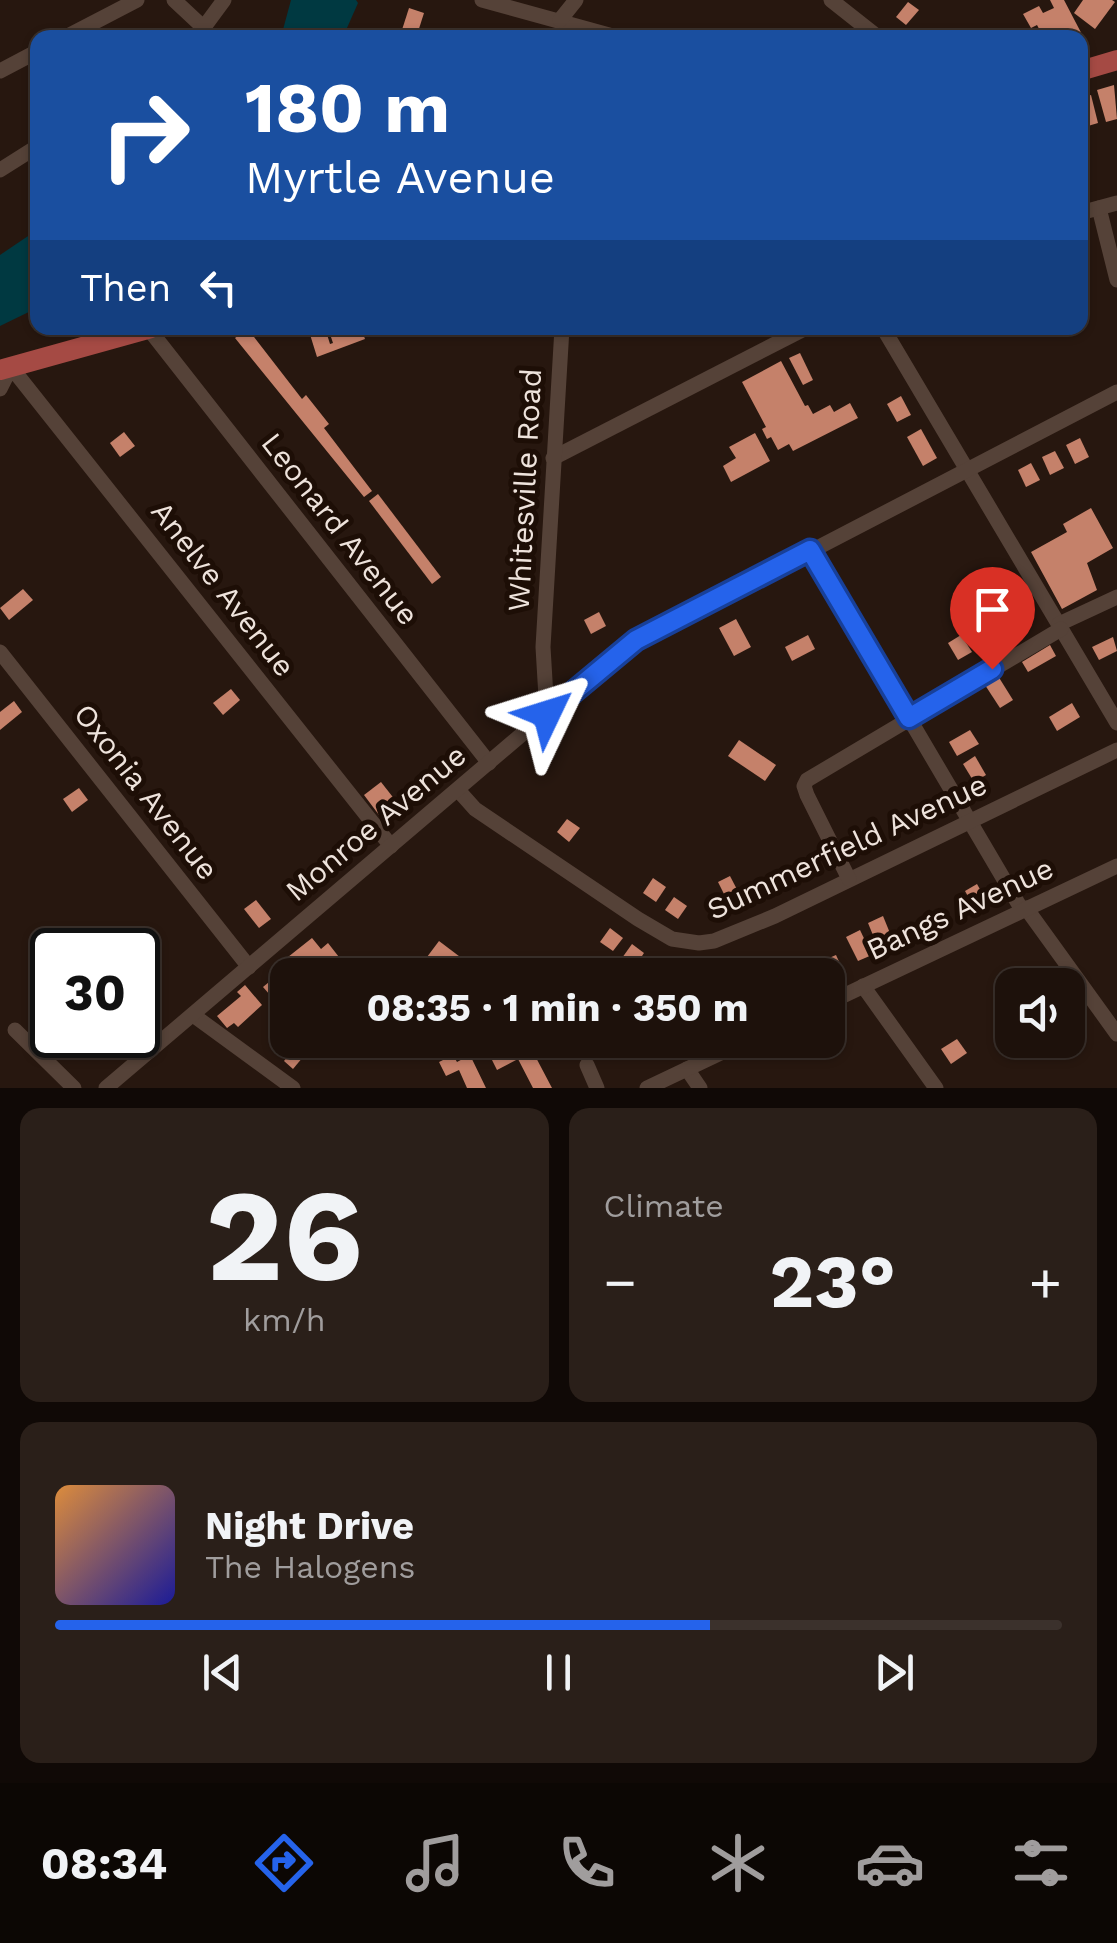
<!DOCTYPE html>
<html lang="en">
<head>
<meta charset="utf-8">
<style>
  :root { --surface:#1d110b; --page:#2a1f19; --text:#f1f3f6; --muted:#a09d9d; --line:#3b312c; --accent:#2563eb }
  body { margin:0; font-family:"Work Sans",sans-serif; background:var(--page); color:var(--text); height:100vh; display:flex; flex-direction:column; font-size:38px; white-space:nowrap }
  * { box-sizing:border-box; margin:0 }
  p { font-size:32px; color:var(--muted) }
  .icon { flex:none; width:55px; height:55px; fill:none; stroke:currentColor; stroke-width:2; stroke-linecap:round; stroke-linejoin:round }
  .map { position:relative; height:1088px; overflow:hidden }
  .side { display:flex; flex-direction:column; gap:20px; padding:20px; background:#100906; flex:1 }
  .side>* { flex:none }
  .guide { position:absolute; left:30px; top:30px; width:1058px; height:305px; border-radius:20px; box-shadow:0 2px 8px #0004,0 0 0 2px var(--line); background:#1a4fa0; color:#fff; overflow:hidden }
  .controls { position:absolute; left:995px; top:968px; display:grid; gap:20px }
  .controls a { display:grid; place-items:center; width:90px; height:90px; border-radius:20px; background:var(--surface); box-shadow:0 2px 8px #0004,0 0 0 2px var(--line); font-size:50px }
  .speed { position:absolute; left:30px; top:928px; display:flex; gap:20px; font-size:50px; font-weight:700; text-align:center }
  .speed>* { display:grid; place-content:center; width:130px; height:130px; border-radius:50%; background:var(--surface); box-shadow:0 2px 8px #0004,0 0 0 2px var(--line); line-height:1 }
  .speed .limit { border:5px solid #111; border-radius:15px; background:#fff; color:#111 }
  .pin { position:absolute; display:grid; place-items:center; width:85px; height:85px; color:#fff; margin:-102px -42px; border-radius:50% 50% 50% 0; rotate:-45deg; box-shadow:0 0 10px #0007 }
  .pin .icon { rotate:45deg }
  .me { position:absolute; width:110px; margin:-55px; rotate:49deg; stroke-linejoin:round; filter:drop-shadow(0 0 8px #0008) }
  .turn { display:flex; align-items:center; gap:35px; height:210px; padding:0 50px; font-size:45px }
  .turn .icon { width:130px; height:130px; stroke-width:2.5 }
  .turn b { display:block; font-size:70px; line-height:85px }
  .then { display:flex; align-items:center; height:95px; padding:0 50px; background:#0003; gap:20px; font-size:38px }
  .big { font-size:75px; font-weight:700; line-height:1.1 }
  .side .card { flex:1; display:flex; flex-direction:column; justify-content:center; gap:15px; min-width:0; padding:0 35px; border-radius:20px; background:var(--page) }
  .side .dial { align-items:center; gap:0 }
  .dial b { font-size:130px; line-height:1 }
  .song { display:flex; align-items:center; gap:30px }
  .cover { width:120px; height:120px; border-radius:15px; background:linear-gradient(135deg,hsl(30 70% 55%),hsl(240 70% 35%)) }
  .played { height:10px; border-radius:5px; background:linear-gradient(90deg,var(--accent) 65%,var(--line) 65%) }
  .keys { display:flex; justify-content:space-around; direction:ltr }
  .heat { display:flex; justify-content:space-between; align-items:center; font-size:55px; direction:ltr }
  .side .tiles { flex:1; display:grid; gap:20px; grid-template-columns:1fr 1fr }
  .card:last-child { grid-column:span 2 }
  .trip { position:absolute; left:270px; top:958px; width:575px; height:100px; border-radius:20px; background:var(--surface); box-shadow:0 2px 8px #0004,0 0 0 2px var(--line); font-weight:700; line-height:100px; text-align:center }
  .menu { display:flex; height:160px; justify-content:space-around; align-items:center; background:#0c0704; color:var(--muted) }
  .menu .icon { width:70px; height:70px }
  .menu .selected { color:var(--accent) }
  .menu b { font-size:45px; color:var(--text) }
  .map>svg:first-child { display:block }
  .water { fill:#003941 }
  .building { fill:#c5816a }
  .lines { fill:none; stroke-linecap:round; stroke-linejoin:round }
  .minor { stroke:#554238; stroke-width:15 }
  .major { stroke:#a54a44; stroke-width:20 }
  .route-casing { stroke:#184099; stroke-width:25 }
  .route { stroke:#2563eb; stroke-width:18 }
  .labels { text-anchor:middle; stroke-width:10; stroke-linejoin:round; paint-order:stroke }
  .street-label { font-size:30px; fill:#eee3dc; stroke:#1d0e06 }
</style>
</head>
<body>
<div class="map">
<svg width="1117" height="1088" viewBox="0 0 1117 1088">
  <rect width="100%" height="100%" fill="#27170f"/>
  <g class="water">
    <polygon points="291,0 356,0 358,3 343,37 281,37"/>
    <polygon points="37,230 37,308 0,326 0,255"/>
  </g>
  <g class="building">
    <polygon points="1050,0 1064,0 1087,44 1080,48 1080,38 1044,38 1037,25 1031,28 1023,14 1039,6 1043,13 1054,8"/>
    <polygon points="1083,0 1112,0 1115,2 1095,29 1074,13"/>
    <polygon points="908,2 919,10 906,25 896,17"/>
    <polygon points="409,8 424,13 416,38 400,36"/>
    <polygon points="1114,85 1117,119 1106,122 1097,90"/>
    <polygon points="1091,95 1098,123 1088,126 1080,98"/>
    <polygon points="247,328 302,399 306,395 329,424 324,428 372,491 364,497 235,338"/>
    <polygon points="308,328 325,328 330,344 333,343 328,328 361,328 365,339 317,357"/>
    <polygon points="800,353 813,380 803,385 789,358"/>
    <polygon points="781,361 805,406 808,405 813,414 830,405 834,412 850,403 858,418 793,451 789,444 778,450 771,437 767,439 762,429 766,427 742,382"/>
    <polygon points="901,396 911,415 897,422 887,404"/>
    <polygon points="921,429 937,458 923,466 907,437"/>
    <polygon points="124,432 135,446 120,457 110,443"/>
    <polygon points="755,433 770,461 731,482 723,466 736,458 729,447"/>
    <polygon points="1080,438 1089,457 1075,464 1066,445"/>
    <polygon points="1055,451 1064,468 1050,475 1042,457"/>
    <polygon points="1031,463 1040,480 1026,487 1018,470"/>
    <polygon points="378,494 441,577 432,584 369,501"/>
    <polygon points="1091,508 1113,548 1087,563 1097,590 1062,609 1031,552 1067,532 1063,524"/>
    <polygon points="521,509 533,509 532,532 520,531"/>
    <polygon points="1003,580 1009,590 986,604 980,594"/>
    <polygon points="23,589 33,600 9,620 0,608"/>
    <polygon points="599,612 606,626 591,634 584,620"/>
    <polygon points="973,616 988,642 978,648 963,623"/>
    <polygon points="736,619 751,647 734,656 719,628"/>
    <polygon points="808,635 815,649 792,661 785,647"/>
    <polygon points="961,635 972,652 958,660 948,643"/>
    <polygon points="1113,637 1117,651 1099,660 1092,647"/>
    <polygon points="1050,645 1056,656 1028,672 1022,662"/>
    <polygon points="998,676 1013,700 1000,708 985,685"/>
    <polygon points="231,689 240,700 223,715 213,703"/>
    <polygon points="14,701 22,712 0,730 0,712"/>
    <polygon points="1072,703 1080,717 1057,731 1049,717"/>
    <polygon points="970,730 979,744 957,756 949,742"/>
    <polygon points="739,740 776,765 765,781 728,756"/>
    <polygon points="975,756 986,775 974,782 963,764"/>
    <polygon points="381,782 403,810 385,823 364,795"/>
    <polygon points="79,788 88,800 72,812 63,799"/>
    <polygon points="567,819 580,828 569,842 557,832"/>
    <polygon points="730,876 742,899 730,906 718,882"/>
    <polygon points="653,878 666,887 656,902 643,893"/>
    <polygon points="977,884 987,902 975,909 965,891"/>
    <polygon points="674,897 687,906 678,919 665,910"/>
    <polygon points="256,900 271,919 259,928 244,909"/>
    <polygon points="883,916 894,943 879,950 868,923"/>
    <polygon points="610,928 623,938 613,951 600,942"/>
    <polygon points="860,930 872,955 858,961 846,937"/>
    <polygon points="312,938 321,949 328,943 353,975 331,975 316,956 299,970 288,957"/>
    <polygon points="439,941 484,975 415,973"/>
    <polygon points="632,944 644,953 630,974 617,965"/>
    <polygon points="836,955 842,968 820,975 815,964"/>
    <polygon points="281,972 288,979 285,1012 263,987"/>
    <polygon points="245,985 262,1005 238,1027 234,1023 227,1028 217,1016 241,996 237,992"/>
    <polygon points="957,1039 967,1053 951,1064 941,1049"/>
    <polygon points="406,1040 456,1040 431,1057 423,1044 414,1050"/>
    <polygon points="517,1041 524,1054 532,1050 552,1088 533,1088 518,1059 497,1070 489,1054"/>
    <polygon points="298,1043 308,1051 293,1069 284,1061"/>
    <polygon points="453,1055 457,1062 470,1055 486,1088 467,1088 459,1070 446,1076 439,1062"/>
  </g>
  <g class="lines">
    <g class="minor">
      <polyline points="174,0 204,28"/>
      <polyline points="482,0 620,38"/>
      <polyline points="831,0 879,38"/>
      <polyline points="560,20 576,0"/>
      <polyline points="64,38 137,0"/>
      <polyline points="196,38 224,0"/>
      <polyline points="0,71 38,51"/>
      <polyline points="0,170 38,146"/>
      <polyline points="1099,208 1117,280"/>
      <polyline points="1080,213 1117,203"/>
      <polyline points="148,328 489,763"/>
      <polyline points="883,328 1117,723"/>
      <polyline points="0,389 11,367 391,846"/>
      <polyline points="553,458 806,328"/>
      <polyline points="810,550 1022,910"/>
      <polyline points="1059,624 1117,597"/>
      <polyline points="0,652 249,967"/>
      <polyline points="547,714 543,647 562,328"/>
      <polyline points="458,790 475,809 638,919 672,939 699,943 714,941 775,916 1117,750"/>
      <polyline points="849,879 807,795 804,786 807,780 1061,629"/>
      <polyline points="1026,908 1117,1034"/>
      <polyline points="863,986 936,1088"/>
      <polyline points="828,1003 1117,866"/>
      <polyline points="193,1015 293,1088"/>
      <polyline points="138,1027 155,1046"/>
      <polyline points="15,1030 74,1088"/>
      <polyline points="587,1065 597,1088"/>
      <polyline points="687,1069 700,1088"/>
      <polyline points="106,1088 621,650 1117,392"/>
      <polyline points="647,1088 748,1040"/>
    </g>
    <g class="major">
      <polyline points="1080,71 1117,60"/>
      <polyline points="0,370 151,328"/>
    </g>
  </g>
  <g class="lines">
    <defs>
      <polyline id="route" points="547,714 636,640 810,550 909,718 992,669"/>
    </defs>
    <use href="#route" class="route-casing"/>
    <use href="#route" class="route"/>
  </g>
  <g class="labels">
    <g class="street-label">
      <text transform="translate(525 490) rotate(-87)" y="10">Whitesville Road</text>
      <text transform="translate(340 529) rotate(52)" y="10">Leonard Avenue</text>
      <text transform="translate(223 589) rotate(52)" y="10">Anelve Avenue</text>
      <text transform="translate(146 792) rotate(52)" y="10">Oxonia Avenue</text>
      <text transform="translate(376 823) rotate(-40)" y="10">Monroe Avenue</text>
      <text transform="translate(847 847) rotate(-25)" y="10">Summerfield Avenue</text>
      <text transform="translate(960 909) rotate(-25)" y="10">Bangs Avenue</text>
    </g>
  </g>
</svg>
<div class="controls">
<a><svg class="icon" aria-label="sound" viewBox="0 0 24 24"><path d="M4 9h4l5-4v14l-5-4H4zM17 9q2 3 0 6"/></svg></a>
</div>
<div class="speed"><div class="limit">30</div></div>
<div class="pin" style="left:992px;top:669px;background:#d93025"><svg class="icon" aria-label="arrive" viewBox="0 0 24 24"><path d="M6 21V4h12l-3 4 3 4H6"/></svg></div>
<svg class="me" style="left:547px;top:714px" viewBox="-20 -20 40 40"><path d="M0-17L14 15 0 8-14 15z" fill="#2563eb" stroke="#fff" stroke-width="4"/></svg>
<div class="trip">08:35 · 1 min · 350 m</div>
<div class="guide">
<div class="turn"><svg class="icon" aria-label="right" viewBox="0 0 24 24"><path d="M7 20v-9h11M14 6l5 5-5 5"/></svg><div><b>180 m</b>Myrtle Avenue</div></div>
<div class="then">Then<svg class="icon" aria-label="left" viewBox="0 0 24 24"><path d="M17 20v-9H6M10 6l-5 5 5 5"/></svg></div>
</div>
</div>
<section class="side">
<div class="tiles">
<div class="card dial"><b>26</b><p>km/h</p></div>
<div class="card"><p>Climate</p>
<div class="heat"><a>−</a><b class="big">23°</b><a>+</a></div>
</div>
<div class="card">
<div class="song"><i class="cover"></i><div><b>Night Drive</b><p>The Halogens</p></div></div>
<div class="played"></div>
<div class="keys"><svg class="icon" aria-label="previous" viewBox="0 0 24 24"><path d="M18 5L8 12l10 7zM5 5v14"/></svg><svg class="icon" aria-label="pause" viewBox="0 0 24 24"><path d="M8 5v14M16 5v14"/></svg><svg class="icon" aria-label="next" viewBox="0 0 24 24"><path d="M6 5l10 7-10 7zM19 5v14"/></svg></div>
</div>
</div>
</section>
<nav class="menu">
<b>08:34</b>
<svg class="icon selected" aria-label="directions" viewBox="0 0 24 24"><path d="M12 3l9 9-9 9-9-9zM9 14v-3h6M13 9l2 2-2 2"/></svg>
<svg class="icon" aria-label="music" viewBox="0 0 24 24"><path d="M9 18V5l10-2v13"/><circle cx="6" cy="18" r="3"/><circle cx="16" cy="16" r="3"/></svg>
<svg class="icon" aria-label="phone" viewBox="0 0 24 24"><path d="M5 4h4l2 5-3 2q2 4 5 5l2-3 5 2v4C11 20 4 13 5 4z"/></svg>
<svg class="icon" aria-label="climate" viewBox="0 0 24 24"><path d="M12 3v18M4 7l16 10M4 17L20 7"/></svg>
<svg class="icon" aria-label="car" viewBox="0 0 24 24"><path d="M5 17H2v-5l4-1 3-4h7l3 4 3 1v5h-3M9 17h6M6 11h13"/><circle cx="7" cy="17" r="2"/><circle cx="17" cy="17" r="2"/></svg>
<svg class="icon" aria-label="filters" viewBox="0 0 24 24"><path d="M4 7h16M4 17h16"/><circle cx="9" cy="7" r="2"/><circle cx="15" cy="17" r="2"/></svg>
</nav>
</body>
</html>
